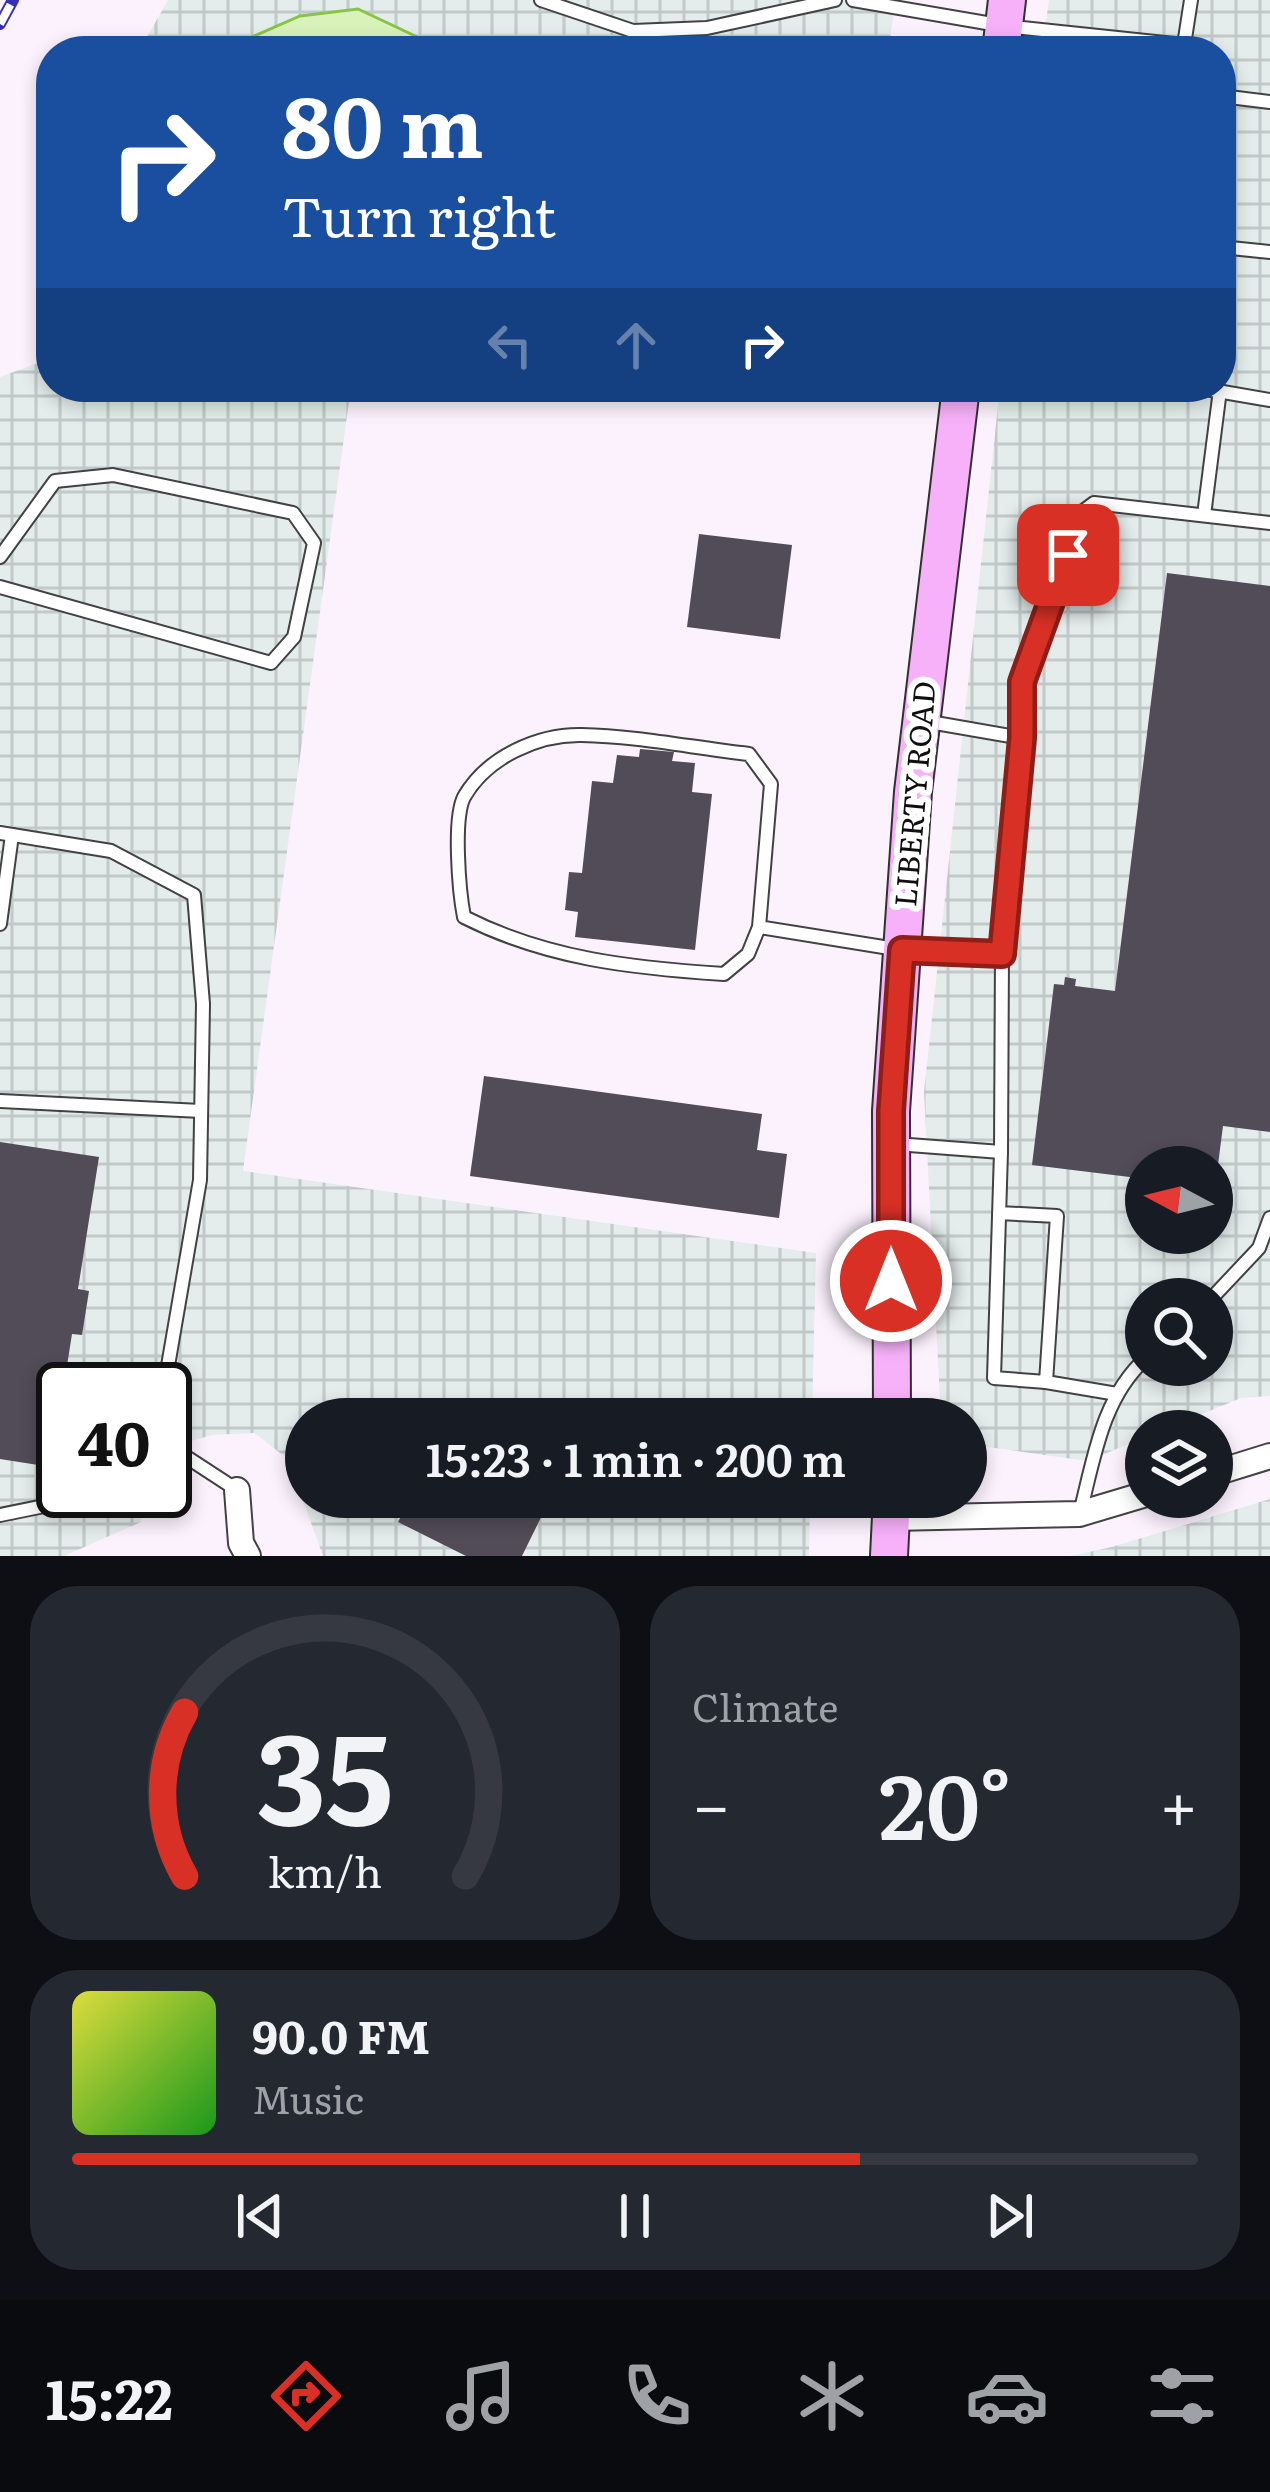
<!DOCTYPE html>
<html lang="en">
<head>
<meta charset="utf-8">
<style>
  :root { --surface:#171b24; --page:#242831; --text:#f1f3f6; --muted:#9ea1a6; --line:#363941; --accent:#d93025 }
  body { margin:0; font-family:Literata,serif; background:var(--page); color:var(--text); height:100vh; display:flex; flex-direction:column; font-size:45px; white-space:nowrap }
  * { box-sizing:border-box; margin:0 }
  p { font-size:39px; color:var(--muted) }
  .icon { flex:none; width:66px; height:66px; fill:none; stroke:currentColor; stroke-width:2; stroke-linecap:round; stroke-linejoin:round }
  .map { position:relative; height:1556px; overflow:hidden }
  .panel { display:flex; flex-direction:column; gap:30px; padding:30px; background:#0d0f14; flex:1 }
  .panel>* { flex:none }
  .hud { position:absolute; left:36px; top:36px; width:1200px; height:366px; border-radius:48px; box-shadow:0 6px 18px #0003; background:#1a4fa0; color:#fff; overflow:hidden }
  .needle { width:78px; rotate:277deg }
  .controls { position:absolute; left:1125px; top:1146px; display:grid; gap:24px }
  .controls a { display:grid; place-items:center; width:108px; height:108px; border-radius:50%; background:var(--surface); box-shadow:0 6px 18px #0003; font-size:60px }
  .speed { position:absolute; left:36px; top:1362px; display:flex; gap:24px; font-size:60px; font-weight:700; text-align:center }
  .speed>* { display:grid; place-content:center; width:156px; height:156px; border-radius:50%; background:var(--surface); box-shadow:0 6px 18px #0003; line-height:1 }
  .speed .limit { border:6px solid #111; border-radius:18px; background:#fff; color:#111 }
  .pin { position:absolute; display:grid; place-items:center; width:102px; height:102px; color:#fff; margin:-51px; border-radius:24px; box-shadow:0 6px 18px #0006 }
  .me { position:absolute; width:132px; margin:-66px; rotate:0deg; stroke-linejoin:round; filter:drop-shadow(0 0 9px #0008) }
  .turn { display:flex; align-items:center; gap:42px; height:252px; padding:0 48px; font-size:54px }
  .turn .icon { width:156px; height:156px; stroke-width:2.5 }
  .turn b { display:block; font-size:84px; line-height:102px }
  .lanes { display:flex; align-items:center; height:114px; padding:0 48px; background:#0003; justify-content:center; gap:60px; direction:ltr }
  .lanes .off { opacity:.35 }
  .big { font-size:90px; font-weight:600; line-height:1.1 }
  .panel .card { flex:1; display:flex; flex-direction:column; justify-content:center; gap:18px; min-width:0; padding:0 42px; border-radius:48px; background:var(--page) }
  .panel .dial { align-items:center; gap:0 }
  .dial svg { height:312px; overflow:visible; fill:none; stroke:var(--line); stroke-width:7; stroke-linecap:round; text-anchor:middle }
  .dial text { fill:var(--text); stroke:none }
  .song { display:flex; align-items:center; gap:36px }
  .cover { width:144px; height:144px; border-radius:18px; background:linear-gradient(135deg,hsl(60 70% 55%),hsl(120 70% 35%)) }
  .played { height:12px; border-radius:6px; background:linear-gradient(90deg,var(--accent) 70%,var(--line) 70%) }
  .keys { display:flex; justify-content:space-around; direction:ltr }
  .heat { display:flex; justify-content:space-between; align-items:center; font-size:66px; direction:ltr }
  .panel .tiles { flex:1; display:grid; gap:30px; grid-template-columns:1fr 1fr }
  .card:last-child { grid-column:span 2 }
  .trip { position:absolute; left:285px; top:1398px; width:702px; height:120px; border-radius:60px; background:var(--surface); box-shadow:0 6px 18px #0003; font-weight:600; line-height:120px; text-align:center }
  .tabs { display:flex; height:192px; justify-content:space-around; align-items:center; background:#090b0e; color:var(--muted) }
  .tabs .icon { width:84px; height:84px }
  .tabs .selected { color:var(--accent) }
  .tabs b { font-size:54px; color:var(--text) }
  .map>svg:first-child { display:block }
  .industrial { fill:url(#industrial-grid); fill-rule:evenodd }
  .water { fill:#d9f2ba; stroke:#88c446; stroke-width:3 }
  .building { fill:#514c57 }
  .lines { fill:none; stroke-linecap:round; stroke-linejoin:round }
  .lane-casing { stroke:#424242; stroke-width:16 }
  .street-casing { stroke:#424242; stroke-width:28 }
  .secondary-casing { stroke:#313131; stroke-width:40 }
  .lane { stroke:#fff; stroke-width:12 }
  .street { stroke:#fff; stroke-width:24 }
  .secondary { stroke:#f7b1f9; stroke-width:36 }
  .rail-casing { stroke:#3430b6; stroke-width:12 }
  .rail { stroke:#fff; stroke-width:8; stroke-dasharray:22; stroke-linecap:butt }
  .route-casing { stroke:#8d1f18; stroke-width:30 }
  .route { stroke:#d93025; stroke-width:21 }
  .labels { text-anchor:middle; stroke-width:12; stroke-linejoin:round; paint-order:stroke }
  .street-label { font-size:30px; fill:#0f0f0f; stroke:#fff }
</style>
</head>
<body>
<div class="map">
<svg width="1270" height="1556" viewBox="0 0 1270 1556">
  <defs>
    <pattern id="industrial-grid" width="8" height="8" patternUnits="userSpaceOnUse" patternTransform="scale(3)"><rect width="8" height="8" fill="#e4edec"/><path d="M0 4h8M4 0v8" fill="none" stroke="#c2cac9"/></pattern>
  </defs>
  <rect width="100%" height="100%" fill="#fcf2fe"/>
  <g class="industrial">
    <polygon points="168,0 896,0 888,51 139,51"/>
    <path d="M1049 0H1270V1396L1241 1398 1161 1431H1146V1437L1087 1461 966 1444V1419H941L924 1092 1000 387H1221V51H1042ZM1146 1167H1212V1233H1146ZM1146 1299H1212V1365H1146Z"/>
    <path d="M51 358V387H351L243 1171 816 1253 812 1419H306V1497H810L809 1556H323L288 1459 254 1433 212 1435 184 1443 166 1476 174 1498 144 1504 141 1522 64 1556H0V377ZM63 1389H165V1491H63Z"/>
    <polygon points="1270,1499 1270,1556 1070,1556 1112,1547"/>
  </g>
  <polygon class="water" points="358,9 447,51 220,51 300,16"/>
  <g class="building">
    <polygon points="699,534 792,545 780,639 687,627"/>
    <polygon points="1167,573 1270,586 1270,1132 1223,1126 1215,1188 1212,1167 1146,1167 1146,1179 1032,1165 1054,984 1064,985 1065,977 1076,979 1075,986 1115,991"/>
    <polygon points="640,749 674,752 672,761 695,763 692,792 712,794 695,950 575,937 578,912 565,910 569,872 582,873 592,781 613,783 617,755 639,757"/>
    <polygon points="484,1076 762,1114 757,1150 787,1154 779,1218 470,1176"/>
    <polygon points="0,1142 99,1157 78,1289 89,1291 82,1335 72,1334 51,1467 0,1459"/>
    <polygon points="411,1497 551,1497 522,1556 466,1556 398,1522"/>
  </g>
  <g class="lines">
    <defs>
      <g id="lane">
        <polyline points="541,0 633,31 707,28 835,0"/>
        <polyline points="853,0 1004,26 1184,45 1184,51"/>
        <polyline points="1184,45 1191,0"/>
        <polyline points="1221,96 1270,102"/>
        <polyline points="1221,247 1270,252"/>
        <polyline points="1194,387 1270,400"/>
        <polyline points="1204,515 1220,390"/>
        <polyline points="0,557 55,481 113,475 293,513 314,543 294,637 271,663 0,587"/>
        <polyline points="924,721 1022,738 1002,954"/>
        <polyline points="1022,738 1021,682 1082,512 1094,503 1270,523"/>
        <polyline points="0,833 111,851 194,895 203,1004 200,1180 164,1389"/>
        <polyline points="0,924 12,835"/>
        <path d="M759 927 748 954 724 974C632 968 547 959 464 917 459 891 453 819 464 797 487 757 538 734 582 735 637 736 694 748 749 754L771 784 759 927 902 950 1002 954 1001 1152 896 1144"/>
        <polyline points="0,1101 201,1111"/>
        <polyline points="999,1213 1057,1216 1046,1382 994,1378 1001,1152"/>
        <polyline points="1211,1299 1259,1248 1270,1218"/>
        <polyline points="1046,1382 1117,1394"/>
        <polyline points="165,1443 237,1490"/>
        <path d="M1080 1513C1094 1458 1102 1398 1146 1358"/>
        <polyline points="0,1515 118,1491"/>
      </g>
      <g id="street">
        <polyline points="1212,1474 1270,1456"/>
        <polyline points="237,1490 241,1543 248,1556"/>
        <polyline points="892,1518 1079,1514 1146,1494"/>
      </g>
      <g id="secondary">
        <polyline points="1001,51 1007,0"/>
        <polyline points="892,1419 891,1111 913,792 961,387"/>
        <polyline points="889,1556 892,1497"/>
      </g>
    </defs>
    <use href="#lane" class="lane-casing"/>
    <use href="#street" class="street-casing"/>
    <use href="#secondary" class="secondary-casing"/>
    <use href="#lane" class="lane"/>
    <use href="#street" class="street"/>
    <use href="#secondary" class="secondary"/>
    <defs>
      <polyline id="rail" points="0,24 13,0"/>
    </defs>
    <use href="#rail" class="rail-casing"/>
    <use href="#rail" class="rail"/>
  </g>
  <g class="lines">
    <defs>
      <polyline id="route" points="891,1281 891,1111 902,950 1002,954 1022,738 1022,682 1068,555"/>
    </defs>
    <use href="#route" class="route-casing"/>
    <use href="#route" class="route"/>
  </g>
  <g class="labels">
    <g class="street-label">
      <text transform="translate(916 794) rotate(-85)" y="10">LIBERTY ROAD</text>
    </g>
  </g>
</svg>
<div class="controls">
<a><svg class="needle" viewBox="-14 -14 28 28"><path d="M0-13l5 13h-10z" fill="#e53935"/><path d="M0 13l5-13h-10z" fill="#9ea1a6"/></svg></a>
<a><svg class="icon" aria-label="search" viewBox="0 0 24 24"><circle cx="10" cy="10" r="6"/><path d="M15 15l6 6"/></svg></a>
<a><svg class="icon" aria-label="layers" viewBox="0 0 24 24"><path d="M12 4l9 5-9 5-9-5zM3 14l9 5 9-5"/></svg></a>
</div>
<div class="speed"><div class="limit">40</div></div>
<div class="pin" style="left:1068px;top:555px;background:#d93025"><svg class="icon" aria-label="arrive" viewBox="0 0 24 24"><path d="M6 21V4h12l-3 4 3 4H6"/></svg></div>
<svg class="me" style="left:891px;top:1281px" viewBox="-20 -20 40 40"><circle r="17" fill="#d93025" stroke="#fff" stroke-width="3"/><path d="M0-11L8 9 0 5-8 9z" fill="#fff"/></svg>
<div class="trip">15:23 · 1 min · 200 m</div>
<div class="hud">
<div class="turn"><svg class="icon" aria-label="right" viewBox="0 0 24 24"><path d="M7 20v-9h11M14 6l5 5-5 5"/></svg><div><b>80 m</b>Turn right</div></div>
<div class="lanes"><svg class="icon off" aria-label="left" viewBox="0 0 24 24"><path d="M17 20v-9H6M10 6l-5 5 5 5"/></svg><svg class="icon off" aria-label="ahead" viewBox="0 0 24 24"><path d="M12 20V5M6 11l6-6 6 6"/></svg><svg class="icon" aria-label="right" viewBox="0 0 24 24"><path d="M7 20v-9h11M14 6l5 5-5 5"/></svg></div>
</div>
</div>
<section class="panel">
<div class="tiles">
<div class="card dial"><svg viewBox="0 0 100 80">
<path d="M14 69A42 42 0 1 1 86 69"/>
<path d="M14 69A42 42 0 0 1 14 27" stroke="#d93025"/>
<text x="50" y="56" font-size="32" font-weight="700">35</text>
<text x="50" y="72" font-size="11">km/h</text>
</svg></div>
<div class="card"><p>Climate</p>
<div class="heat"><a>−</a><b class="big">20°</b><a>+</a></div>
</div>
<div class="card">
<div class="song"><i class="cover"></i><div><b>90.0 FM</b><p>Music</p></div></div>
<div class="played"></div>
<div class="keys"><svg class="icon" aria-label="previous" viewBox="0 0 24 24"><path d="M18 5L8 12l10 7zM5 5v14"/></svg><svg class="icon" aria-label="pause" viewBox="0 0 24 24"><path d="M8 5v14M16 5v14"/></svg><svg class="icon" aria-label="next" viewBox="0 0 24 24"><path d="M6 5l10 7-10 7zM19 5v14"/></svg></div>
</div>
</div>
</section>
<nav class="tabs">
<b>15:22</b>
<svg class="icon selected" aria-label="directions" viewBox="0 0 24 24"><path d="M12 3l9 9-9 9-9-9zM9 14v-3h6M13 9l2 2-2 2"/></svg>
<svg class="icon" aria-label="music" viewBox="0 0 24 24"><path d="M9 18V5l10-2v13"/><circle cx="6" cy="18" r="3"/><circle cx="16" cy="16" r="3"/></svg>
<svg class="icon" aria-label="phone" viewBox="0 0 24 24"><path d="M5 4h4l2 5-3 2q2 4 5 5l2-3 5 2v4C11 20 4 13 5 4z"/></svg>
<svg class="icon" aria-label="climate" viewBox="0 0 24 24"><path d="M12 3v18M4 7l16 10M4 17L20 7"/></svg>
<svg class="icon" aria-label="car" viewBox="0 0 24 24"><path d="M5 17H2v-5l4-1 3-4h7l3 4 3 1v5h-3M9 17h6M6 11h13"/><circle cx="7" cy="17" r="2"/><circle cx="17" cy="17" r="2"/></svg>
<svg class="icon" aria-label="filters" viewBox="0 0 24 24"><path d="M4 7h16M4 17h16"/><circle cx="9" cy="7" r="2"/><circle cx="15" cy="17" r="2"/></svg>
</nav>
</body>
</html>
